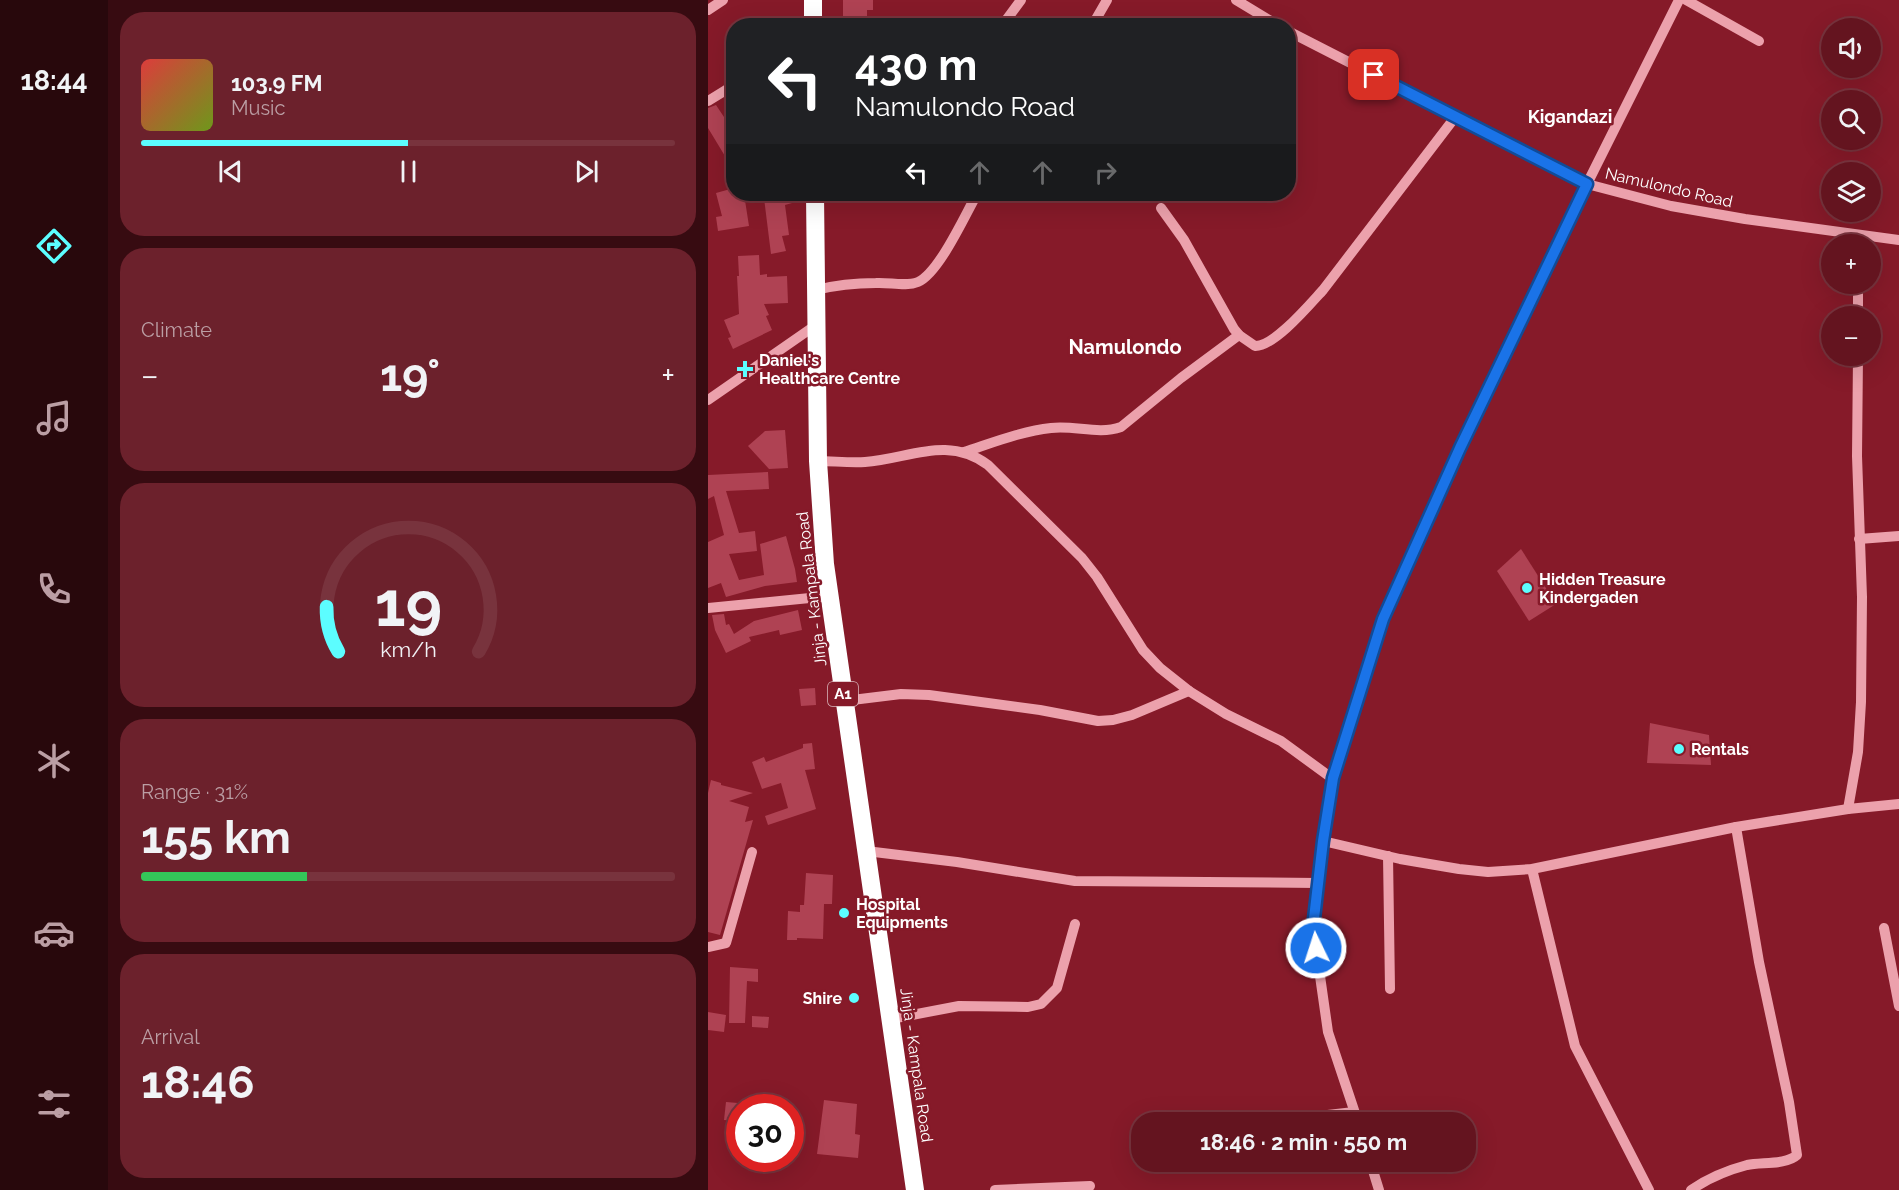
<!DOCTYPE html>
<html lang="en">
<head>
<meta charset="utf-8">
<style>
  :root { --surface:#64141f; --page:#6c212c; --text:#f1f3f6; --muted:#bb9ea4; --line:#78333d; --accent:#5cfdff }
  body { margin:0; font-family:Raleway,sans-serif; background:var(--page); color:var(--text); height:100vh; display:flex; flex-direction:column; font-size:22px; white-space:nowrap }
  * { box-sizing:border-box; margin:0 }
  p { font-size:20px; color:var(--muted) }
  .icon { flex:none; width:33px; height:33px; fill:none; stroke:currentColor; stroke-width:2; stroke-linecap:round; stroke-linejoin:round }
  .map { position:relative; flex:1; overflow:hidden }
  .side { display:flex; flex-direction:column; gap:12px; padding:12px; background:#370b11; width:600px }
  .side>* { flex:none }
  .guide { position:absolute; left:18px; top:18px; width:570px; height:183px; border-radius:24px; box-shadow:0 6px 24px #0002,0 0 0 2px var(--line); background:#202124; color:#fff; overflow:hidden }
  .controls { position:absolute; left:1113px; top:18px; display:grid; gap:12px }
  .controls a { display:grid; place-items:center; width:60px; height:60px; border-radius:50%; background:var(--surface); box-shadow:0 6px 24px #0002,0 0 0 2px var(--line); font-size:30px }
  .speed { position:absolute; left:18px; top:1094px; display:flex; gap:12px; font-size:30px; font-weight:700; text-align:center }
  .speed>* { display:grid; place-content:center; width:78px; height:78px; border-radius:50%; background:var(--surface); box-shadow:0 6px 24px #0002,0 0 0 2px var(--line); line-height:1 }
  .speed .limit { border:9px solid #d22; background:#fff; color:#111 }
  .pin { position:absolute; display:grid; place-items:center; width:51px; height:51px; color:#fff; margin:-26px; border-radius:12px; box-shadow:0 3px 9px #0006 }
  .me { position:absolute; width:66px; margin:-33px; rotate:356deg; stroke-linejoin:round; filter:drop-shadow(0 0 4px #0008) }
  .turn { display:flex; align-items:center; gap:21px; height:126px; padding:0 30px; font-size:27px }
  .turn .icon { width:78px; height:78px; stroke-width:2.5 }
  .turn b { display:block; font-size:42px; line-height:51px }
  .lanes { display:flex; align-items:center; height:57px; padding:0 30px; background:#0003; justify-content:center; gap:30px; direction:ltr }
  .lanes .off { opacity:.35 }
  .big { font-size:45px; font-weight:700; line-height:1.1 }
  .side .tile { flex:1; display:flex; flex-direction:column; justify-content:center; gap:9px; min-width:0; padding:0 21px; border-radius:24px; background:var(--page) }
  .side .dial { align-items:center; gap:0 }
  .dial svg { height:156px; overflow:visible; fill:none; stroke:var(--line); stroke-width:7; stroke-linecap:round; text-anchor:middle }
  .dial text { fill:var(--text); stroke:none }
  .song { display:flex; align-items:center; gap:18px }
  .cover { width:72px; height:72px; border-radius:9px; background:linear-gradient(135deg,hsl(0 70% 55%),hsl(80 70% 35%)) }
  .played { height:6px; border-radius:3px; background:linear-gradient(90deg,var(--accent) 50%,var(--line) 50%) }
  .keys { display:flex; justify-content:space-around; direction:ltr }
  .heat { display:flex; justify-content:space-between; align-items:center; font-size:33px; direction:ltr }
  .charge { height:9px; border-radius:4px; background:linear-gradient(90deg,#34c759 31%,var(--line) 0) }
  .trip { position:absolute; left:423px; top:1112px; width:345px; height:60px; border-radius:24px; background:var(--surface); box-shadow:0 6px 24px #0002,0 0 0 2px var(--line); font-weight:700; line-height:60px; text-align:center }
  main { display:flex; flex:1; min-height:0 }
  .tabs { display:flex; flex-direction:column; width:108px; justify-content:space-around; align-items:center; background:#28080c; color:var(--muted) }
  .tabs .icon { width:42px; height:42px }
  .tabs .selected { color:var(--accent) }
  .tabs b { font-size:27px; color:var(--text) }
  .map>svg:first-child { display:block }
  .building { fill:#af4253 }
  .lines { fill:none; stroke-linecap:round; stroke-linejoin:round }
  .minor { stroke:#eca1ac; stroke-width:10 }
  .highway { stroke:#fff; stroke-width:18 }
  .route-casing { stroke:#114b97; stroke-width:15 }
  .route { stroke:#1a73e8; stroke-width:10 }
  .poi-dot { fill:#5cfdff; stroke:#861a29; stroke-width:2 }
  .labels { text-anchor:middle; stroke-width:5; stroke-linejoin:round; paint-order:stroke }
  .shield { fill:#861a29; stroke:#dbbabf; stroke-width:1.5 }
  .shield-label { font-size:15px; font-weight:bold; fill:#fff }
  .street-label { font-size:16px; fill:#fff; stroke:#861a29 }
  .poi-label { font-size:16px; font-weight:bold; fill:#fff; stroke:#861a29; text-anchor:start }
  .neighbourhood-label { font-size:18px; font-weight:bold; fill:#fff; stroke:#861a29 }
  .quarter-label { font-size:20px; font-weight:bold; fill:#fff; stroke:#861a29 }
</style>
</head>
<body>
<main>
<nav class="tabs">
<b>18:44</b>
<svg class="icon selected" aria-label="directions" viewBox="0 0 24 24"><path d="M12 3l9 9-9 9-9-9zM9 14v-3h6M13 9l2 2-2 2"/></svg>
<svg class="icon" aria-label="music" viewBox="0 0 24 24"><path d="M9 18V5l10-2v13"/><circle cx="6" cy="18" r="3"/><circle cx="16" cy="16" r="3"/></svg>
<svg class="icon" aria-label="phone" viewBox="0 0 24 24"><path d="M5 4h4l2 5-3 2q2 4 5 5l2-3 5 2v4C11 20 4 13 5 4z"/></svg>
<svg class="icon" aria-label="climate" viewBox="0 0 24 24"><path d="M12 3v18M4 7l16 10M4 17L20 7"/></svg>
<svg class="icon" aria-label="car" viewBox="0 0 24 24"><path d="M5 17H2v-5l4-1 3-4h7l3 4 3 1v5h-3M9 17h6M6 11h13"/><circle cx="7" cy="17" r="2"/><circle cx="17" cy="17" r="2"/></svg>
<svg class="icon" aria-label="filters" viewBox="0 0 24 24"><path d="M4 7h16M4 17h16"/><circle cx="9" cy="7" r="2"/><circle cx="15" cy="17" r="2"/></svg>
</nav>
<section class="side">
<div class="tile">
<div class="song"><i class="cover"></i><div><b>103.9 FM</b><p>Music</p></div></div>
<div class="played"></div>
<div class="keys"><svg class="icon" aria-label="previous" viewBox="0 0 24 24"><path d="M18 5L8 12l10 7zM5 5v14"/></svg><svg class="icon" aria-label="pause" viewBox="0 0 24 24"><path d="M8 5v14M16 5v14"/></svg><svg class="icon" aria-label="next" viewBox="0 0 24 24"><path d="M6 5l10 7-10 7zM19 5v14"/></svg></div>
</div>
<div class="tile"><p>Climate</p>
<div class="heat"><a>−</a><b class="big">19°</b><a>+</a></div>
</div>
<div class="tile dial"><svg viewBox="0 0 100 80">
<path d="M14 69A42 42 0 1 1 86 69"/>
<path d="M14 69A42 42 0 0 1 8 46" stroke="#5cfdff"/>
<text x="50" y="56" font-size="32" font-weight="700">19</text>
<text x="50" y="72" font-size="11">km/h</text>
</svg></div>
<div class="tile"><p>Range · 31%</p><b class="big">155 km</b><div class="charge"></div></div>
<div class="tile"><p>Arrival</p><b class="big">18:46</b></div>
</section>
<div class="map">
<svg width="1191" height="1190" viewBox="0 0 1191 1190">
  <rect width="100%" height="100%" fill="#861a29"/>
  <g class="building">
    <polygon points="135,0 165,0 165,10 159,10 159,26 135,26"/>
    <polygon points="8,105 16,117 19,115 26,127 26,171 0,128 0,108"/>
    <polygon points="26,188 26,194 36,194 41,226 10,231 8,217 14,216 8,193"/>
    <polygon points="74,194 82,194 84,203 77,205 81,235 74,236 78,251 63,254 56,198"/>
    <polygon points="51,255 52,275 59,274 59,277 79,276 80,303 56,304 61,315 58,316 64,330 25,349 20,338 23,337 16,320 31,314 29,276 31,276 30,256"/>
    <polygon points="77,430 80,468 61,469 40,446 57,431"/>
    <polygon points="60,472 61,489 18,491 31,533 47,531 49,551 21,554 31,580 56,575 52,544 78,536 87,569 89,582 57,586 18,597 13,583 0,588 0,542 16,535 6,496 0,499 0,475"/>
    <polygon points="813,549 848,604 821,621 789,571"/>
    <polygon points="90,610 94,630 72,635 71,630 41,637 43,641 18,653 7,630 4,615 16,614 18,625 21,624 26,634 46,621"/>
    <polygon points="107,688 108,705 93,706 91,689"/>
    <polygon points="942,723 1001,735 1003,765 939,763"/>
    <polygon points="104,743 107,769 97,770 108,809 60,825 57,816 80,808 73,783 54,789 44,762 56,757 58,762 95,748 95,744"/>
    <polygon points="3,780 13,783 13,785 45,793 21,801 41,807 37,822 45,820 12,935 0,932 0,793"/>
    <polygon points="98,873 125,875 124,904 116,904 115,939 89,938 89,940 79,940 80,911 92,912 92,905 96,905"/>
    <polygon points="22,967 50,969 50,982 39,981 37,1023 21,1023"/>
    <polygon points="0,1012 18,1015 16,1032 0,1030"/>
    <polygon points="44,1016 61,1017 60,1028 44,1027"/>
    <polygon points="116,1100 149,1104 147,1134 152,1135 150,1158 109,1154"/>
    <polygon points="18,1102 30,1103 29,1121 16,1120"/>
  </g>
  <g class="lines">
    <g class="minor">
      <polyline points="528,0 571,26"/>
      <polyline points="978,0 1051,41"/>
      <polyline points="0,10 15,0"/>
      <polyline points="299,19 313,0"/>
      <polyline points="384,26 399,0"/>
      <polyline points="580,31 879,184 963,206 1037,219 1191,240"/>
      <polyline points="0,101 26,85"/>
      <path d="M453 208 476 240 526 329 531 335 547 346C566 347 602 304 615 290L748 116"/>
      <path d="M108 290C128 285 148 283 168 283 181 282 198 287 210 282 231 273 257 215 269 194"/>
      <polyline points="1150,316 1150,284"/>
      <polyline points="0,400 108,325"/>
      <path d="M256 452C284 443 314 431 343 428 367 425 390 435 413 427L473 378 531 335"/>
      <path d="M110 461C125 461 141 463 157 462 201 459 239 435 280 465L374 558 389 577 435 650 452 668 481 691 518 714 573 741 625 779"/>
      <polyline points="1151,539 1191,536"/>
      <polyline points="0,608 122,596"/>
      <polyline points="136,701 193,694 221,695 332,710 390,721 405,720 424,715 481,691"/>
      <polyline points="1140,809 1150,752 1153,702 1154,597 1149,456 1150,356"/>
      <polyline points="615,841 692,859 751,869 780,872 824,869 1028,827 1140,809 1191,804"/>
      <polyline points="158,851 249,862 367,881 610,883"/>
      <polyline points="680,856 682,989"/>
      <polyline points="824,869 867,1046 941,1190"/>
      <polyline points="1176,928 1191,1006"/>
      <polyline points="0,947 18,943 44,852"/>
      <polyline points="183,1019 251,1006 320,1007 333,1004 349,988 367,924"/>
      <polyline points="558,1122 646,1112"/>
      <polyline points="650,1122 620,1032 605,927 615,841 625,779 675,619 752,449 879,184 971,0"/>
      <polyline points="662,1161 671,1190"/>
      <polyline points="287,1190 382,1186"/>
      <path d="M983 1190C999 1179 1020 1170 1039 1165 1055 1162 1078 1165 1089 1155L1081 1102 1051 962 1028 827"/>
    </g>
    <g class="highway">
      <polyline points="105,0 105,26"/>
      <polyline points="107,194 110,461 117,564 207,1190"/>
    </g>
  </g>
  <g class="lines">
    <defs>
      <polyline id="route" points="608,948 605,927 615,841 625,778 675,619 752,448 879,184 666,75"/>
    </defs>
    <use href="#route" class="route-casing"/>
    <use href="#route" class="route"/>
  </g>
  <g class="poi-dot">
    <path d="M34 360h6v6h6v6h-6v6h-6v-6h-6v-6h6z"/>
    <circle cx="819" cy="588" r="6"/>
    <circle cx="971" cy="749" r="6"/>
    <circle cx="136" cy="913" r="6"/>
    <circle cx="146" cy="998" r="6"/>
  </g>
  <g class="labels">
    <rect class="shield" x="120" y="682" width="30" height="24" rx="4.5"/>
    <g class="shield-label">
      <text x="135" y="699">A1</text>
    </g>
    <g class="street-label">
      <text transform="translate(961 187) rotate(13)" y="6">Namulondo Road</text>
      <text transform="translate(103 589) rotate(-97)" y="6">Jinja - Kampala Road</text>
      <text transform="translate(209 1065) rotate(82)" y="6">Jinja - Kampala Road</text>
    </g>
    <g class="poi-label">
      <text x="51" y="366">Daniel's<tspan x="51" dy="18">Healthcare Centre</tspan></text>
      <text x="831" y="585">Hidden Treasure<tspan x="831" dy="18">Kindergaden</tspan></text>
      <text x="983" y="755">Rentals</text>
      <text x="148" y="910">Hospital<tspan x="148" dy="18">Equipments</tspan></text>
      <text x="134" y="1004" text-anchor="end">Shire</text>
    </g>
    <g class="neighbourhood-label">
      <text x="862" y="123">Kigandazi</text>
    </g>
    <g class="quarter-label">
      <text x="417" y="354">Namulondo</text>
    </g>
  </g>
</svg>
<div class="controls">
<a><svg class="icon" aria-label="sound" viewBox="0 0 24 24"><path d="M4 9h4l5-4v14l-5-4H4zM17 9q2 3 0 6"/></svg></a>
<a><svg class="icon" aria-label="search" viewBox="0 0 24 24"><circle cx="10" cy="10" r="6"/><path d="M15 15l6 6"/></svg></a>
<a><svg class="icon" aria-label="layers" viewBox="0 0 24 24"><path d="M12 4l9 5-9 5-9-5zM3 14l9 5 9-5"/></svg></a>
<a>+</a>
<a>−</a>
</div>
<div class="speed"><div class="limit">30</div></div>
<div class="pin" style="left:666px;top:75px;background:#d93025"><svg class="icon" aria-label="arrive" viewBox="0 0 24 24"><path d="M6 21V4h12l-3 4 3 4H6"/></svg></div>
<svg class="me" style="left:608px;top:948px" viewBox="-20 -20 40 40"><circle r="17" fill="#1a73e8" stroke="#fff" stroke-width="3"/><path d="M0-11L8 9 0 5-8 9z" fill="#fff"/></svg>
<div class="trip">18:46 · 2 min · 550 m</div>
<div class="guide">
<div class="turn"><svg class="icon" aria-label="left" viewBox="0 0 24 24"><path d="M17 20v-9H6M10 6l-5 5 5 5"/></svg><div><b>430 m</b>Namulondo Road</div></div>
<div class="lanes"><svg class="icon" aria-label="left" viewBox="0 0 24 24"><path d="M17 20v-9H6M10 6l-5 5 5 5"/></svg><svg class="icon off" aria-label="ahead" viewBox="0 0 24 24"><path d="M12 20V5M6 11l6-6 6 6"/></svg><svg class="icon off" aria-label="ahead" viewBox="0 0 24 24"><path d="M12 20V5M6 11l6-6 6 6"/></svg><svg class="icon off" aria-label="right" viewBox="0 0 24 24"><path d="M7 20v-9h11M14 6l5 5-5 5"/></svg></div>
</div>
</div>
</main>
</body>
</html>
